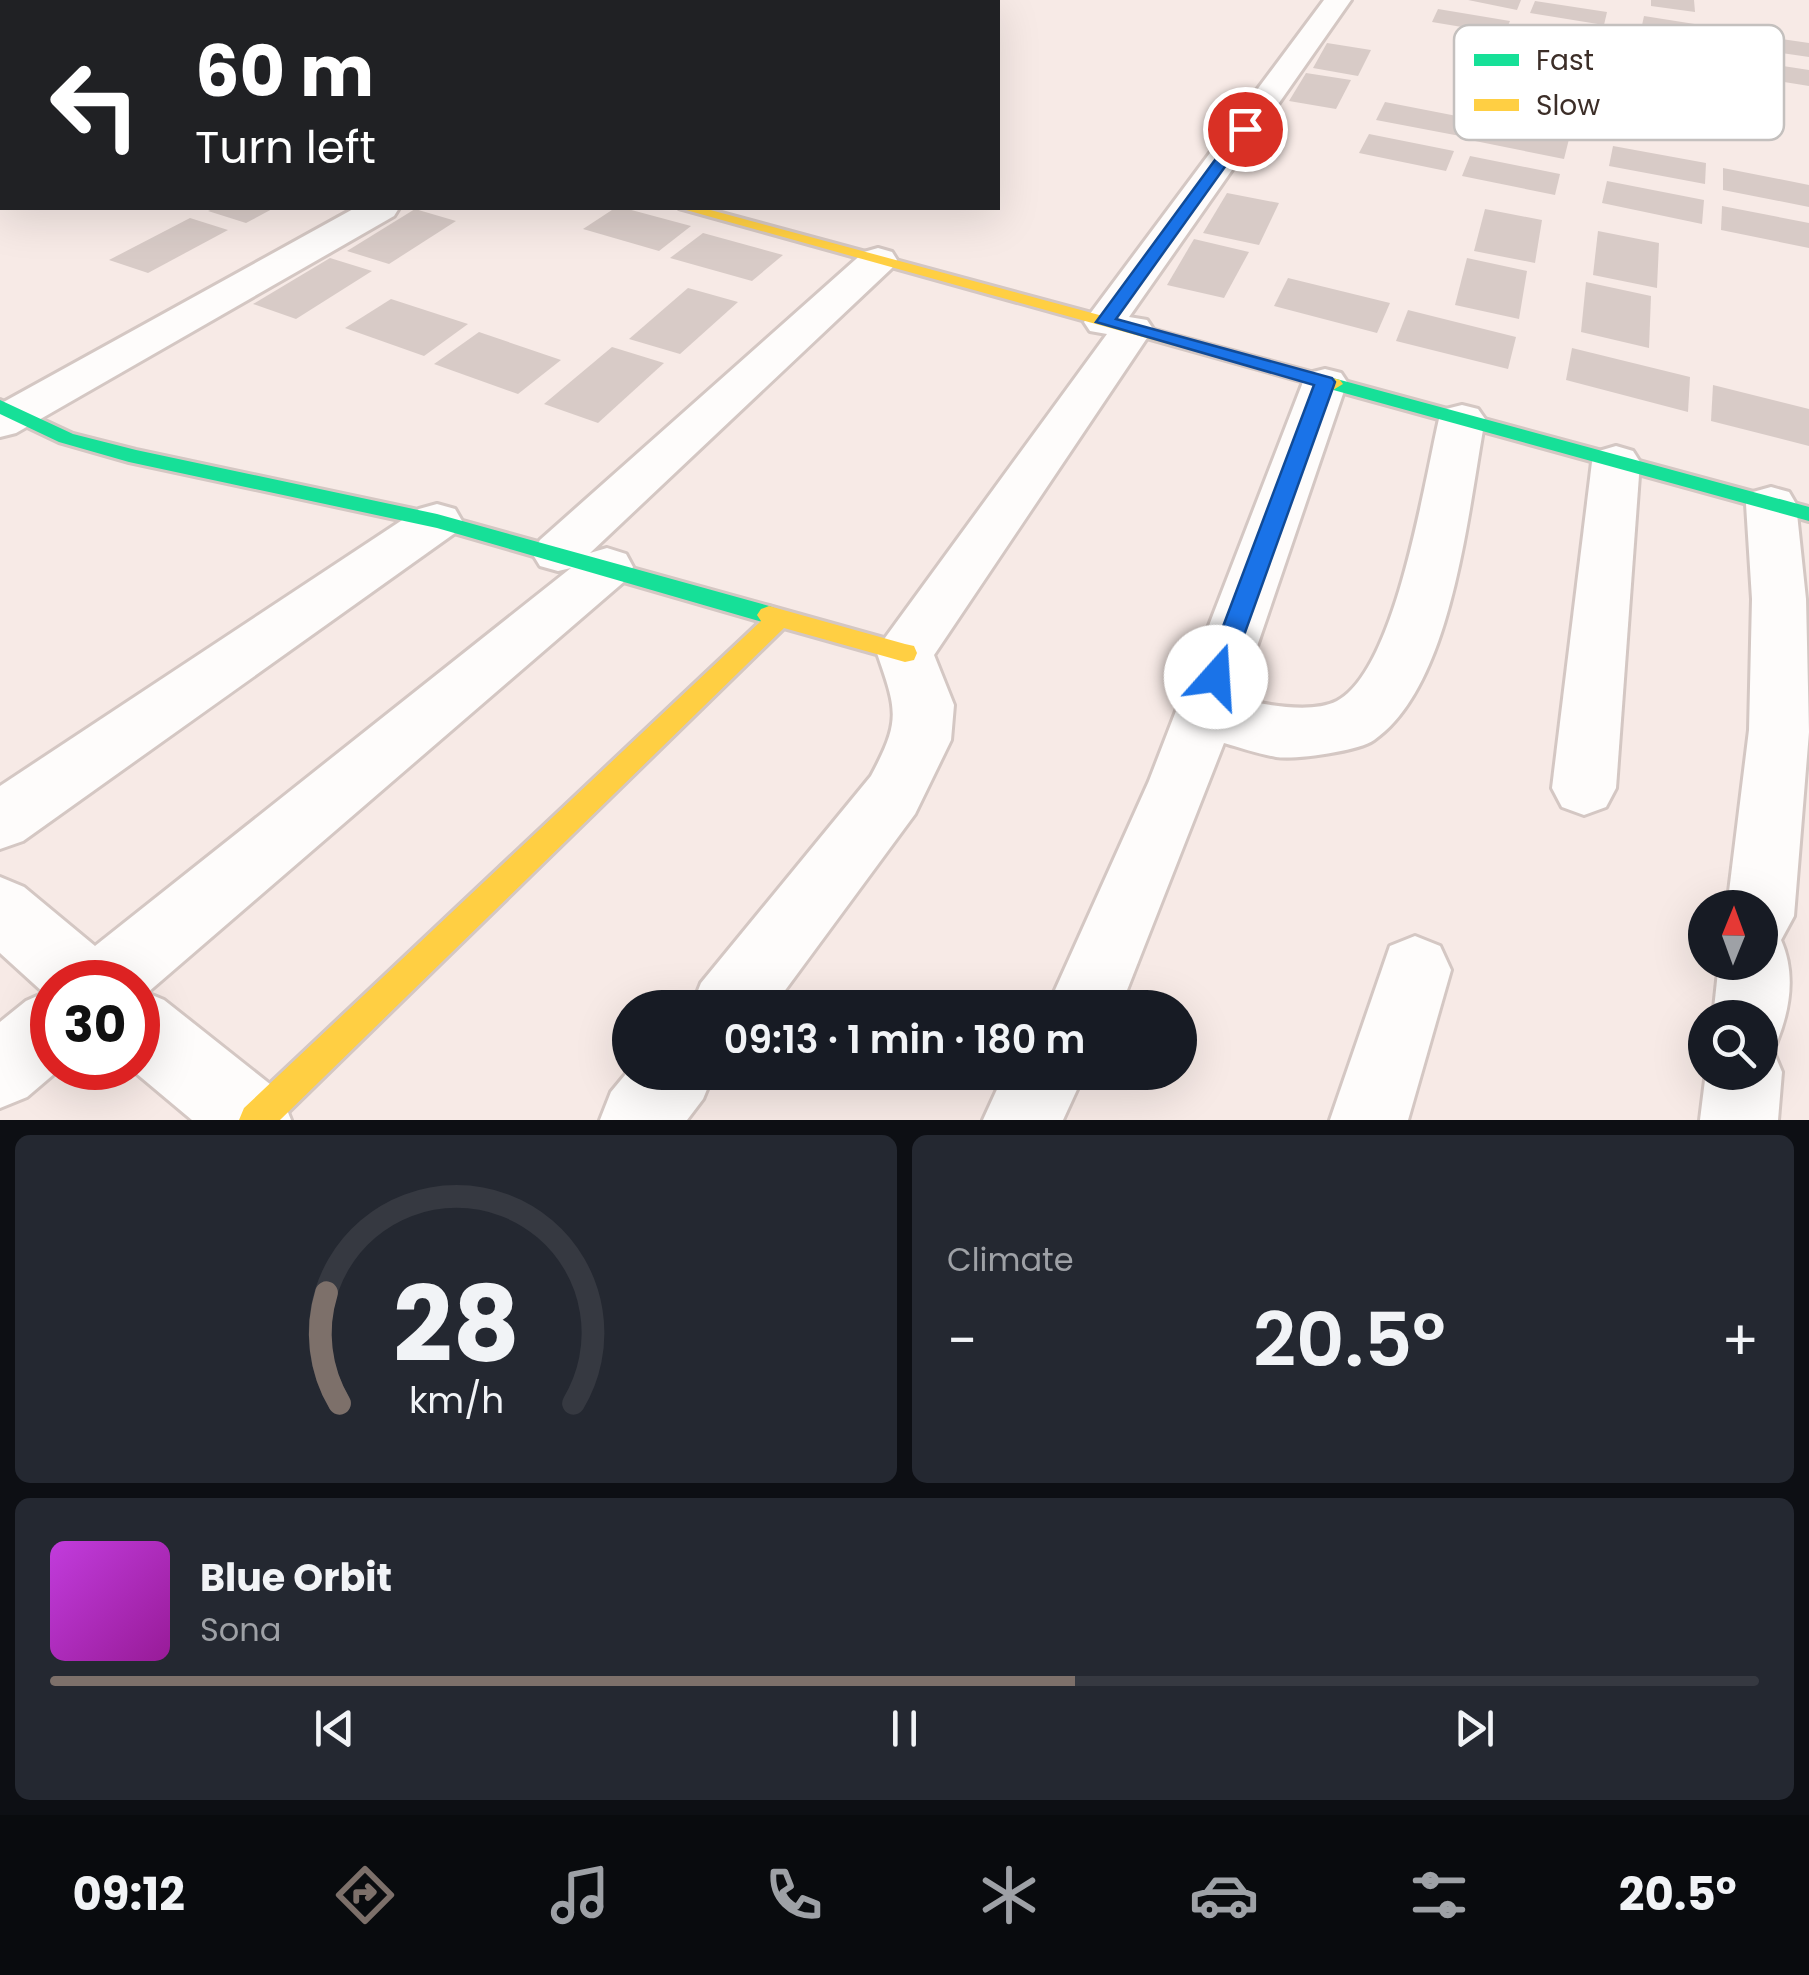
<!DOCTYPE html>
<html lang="en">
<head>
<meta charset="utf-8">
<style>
  :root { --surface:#171b24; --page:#242831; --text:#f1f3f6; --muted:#9ea1a6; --line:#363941; --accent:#7d706a }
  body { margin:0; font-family:Poppins,sans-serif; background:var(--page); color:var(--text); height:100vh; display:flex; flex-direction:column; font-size:38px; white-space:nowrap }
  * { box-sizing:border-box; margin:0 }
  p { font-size:32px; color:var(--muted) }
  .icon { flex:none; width:55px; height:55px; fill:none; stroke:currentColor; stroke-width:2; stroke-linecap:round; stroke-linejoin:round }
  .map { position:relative; height:1120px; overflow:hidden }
  .drawer { display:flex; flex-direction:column; gap:15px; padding:15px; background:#0d0f14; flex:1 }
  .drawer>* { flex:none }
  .banner { position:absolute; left:0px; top:0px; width:1000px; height:210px; box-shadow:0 10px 40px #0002; background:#202124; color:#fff; overflow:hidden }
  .needle { width:65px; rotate:1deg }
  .buttons { position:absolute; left:1688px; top:890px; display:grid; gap:20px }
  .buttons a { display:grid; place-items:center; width:90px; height:90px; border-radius:50%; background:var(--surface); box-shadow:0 10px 40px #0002; font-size:50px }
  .speed { position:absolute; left:30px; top:960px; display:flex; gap:20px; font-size:50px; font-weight:700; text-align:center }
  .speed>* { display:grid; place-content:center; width:130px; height:130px; border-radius:50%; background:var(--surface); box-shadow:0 10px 40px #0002; line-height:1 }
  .speed .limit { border:15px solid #d22; background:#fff; color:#111 }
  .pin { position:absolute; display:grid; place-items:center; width:85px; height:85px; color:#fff; margin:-42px; border:5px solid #fff; border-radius:50%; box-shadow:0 2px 10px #0007 }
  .me { position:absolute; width:110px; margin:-55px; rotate:19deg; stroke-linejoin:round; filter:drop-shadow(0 0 8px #0008) }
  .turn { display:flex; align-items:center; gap:35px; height:210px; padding:0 30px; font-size:45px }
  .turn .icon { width:130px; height:130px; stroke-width:2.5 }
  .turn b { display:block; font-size:70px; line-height:85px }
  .big { font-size:75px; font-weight:600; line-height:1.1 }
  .drawer .card { flex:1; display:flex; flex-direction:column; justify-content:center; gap:15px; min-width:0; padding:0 35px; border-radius:15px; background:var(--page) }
  .drawer .dial { align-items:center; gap:0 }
  .dial svg { height:260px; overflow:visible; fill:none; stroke:var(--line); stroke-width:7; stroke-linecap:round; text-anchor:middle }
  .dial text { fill:var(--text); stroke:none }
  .song { display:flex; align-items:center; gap:30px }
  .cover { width:120px; height:120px; border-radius:15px; background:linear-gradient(135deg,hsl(290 70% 55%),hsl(300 70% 35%)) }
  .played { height:10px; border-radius:5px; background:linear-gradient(90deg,var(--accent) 60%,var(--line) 60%) }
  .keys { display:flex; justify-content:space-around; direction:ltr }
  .heat { display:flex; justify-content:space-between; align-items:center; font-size:55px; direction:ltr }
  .drawer .tiles { flex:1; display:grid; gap:15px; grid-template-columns:1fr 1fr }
  .card:last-child { grid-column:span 2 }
  .trip { position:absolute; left:612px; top:990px; width:585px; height:100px; border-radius:50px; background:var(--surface); box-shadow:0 10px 40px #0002; font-weight:600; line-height:100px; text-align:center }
  .tab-bar { display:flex; height:160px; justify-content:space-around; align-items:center; background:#090b0e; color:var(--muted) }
  .tab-bar .icon { width:70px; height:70px }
  .tab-bar .current { color:var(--accent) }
  .tab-bar b { font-size:45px; color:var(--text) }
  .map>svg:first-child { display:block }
  .building { fill:#d8cbc7 }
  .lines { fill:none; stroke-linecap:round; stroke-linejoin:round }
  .street-casing { stroke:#d4c7c3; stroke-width:6 }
  .fast-casing { stroke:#d4c7c3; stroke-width:6 }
  .slow-casing { stroke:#d4c7c3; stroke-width:6 }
  .street { fill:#fefcfb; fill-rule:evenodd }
  .fast { fill:#16e098; fill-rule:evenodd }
  .slow { fill:#ffcf43; fill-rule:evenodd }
  .route { fill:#1a73e8; stroke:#114b97; stroke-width:2.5 }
  .key { fill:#fff; stroke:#c4c0be; stroke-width:2.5 }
  .key-label { font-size:28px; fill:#3c2e28 }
</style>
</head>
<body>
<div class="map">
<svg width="1809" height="1120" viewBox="0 0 1809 1120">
  <rect width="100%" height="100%" fill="#f7eae6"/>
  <g class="building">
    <polygon points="1468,0 1521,0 1517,10"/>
    <polygon points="1651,0 1694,0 1695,12 1651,6"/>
    <polygon points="1535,1 1607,12 1604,25 1530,13"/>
    <polygon points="1438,9 1510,21 1504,34 1432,22"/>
    <polygon points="1644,16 1720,28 1719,42 1641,30"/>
    <polygon points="1523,24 1598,36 1595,50 1518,38"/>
    <polygon points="1735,32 1809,43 1809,57 1734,46"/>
    <polygon points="1327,43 1371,50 1358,76 1313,68"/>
    <polygon points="1731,58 1809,70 1809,86 1730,73"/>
    <polygon points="1306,73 1351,80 1336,109 1289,101"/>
    <polygon points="1385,102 1467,118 1460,136 1376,120"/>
    <polygon points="1482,123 1569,139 1564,159 1475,141"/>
    <polygon points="1369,134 1454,151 1446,171 1359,153"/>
    <polygon points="1613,146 1706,163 1705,184 1609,166"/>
    <polygon points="1470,156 1560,174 1555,195 1462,176"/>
    <polygon points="1723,168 1809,185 1809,207 1723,190"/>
    <polygon points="1607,181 1704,200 1702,224 1602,203"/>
    <polygon points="1227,193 1279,203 1259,245 1203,233"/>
    <polygon points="1722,206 1809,223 1809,248 1721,230"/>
    <polygon points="215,208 274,208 246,223 208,211"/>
    <polygon points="615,208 624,208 691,226 659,251 583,229"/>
    <polygon points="415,209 456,221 389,264 347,251"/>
    <polygon points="1485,209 1542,220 1535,263 1474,251"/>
    <polygon points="190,218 228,230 148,273 109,260"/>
    <polygon points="1598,231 1659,243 1657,288 1593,275"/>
    <polygon points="703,233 783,255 752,281 670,258"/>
    <polygon points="1194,239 1249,252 1224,298 1167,285"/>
    <polygon points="330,258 372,271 296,319 253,304"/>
    <polygon points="1467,258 1527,271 1519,319 1455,305"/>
    <polygon points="1288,278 1390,303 1377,333 1274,306"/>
    <polygon points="1586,282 1651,296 1649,348 1581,332"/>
    <polygon points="688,288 738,302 680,354 629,339"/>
    <polygon points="391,299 468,324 424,356 345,328"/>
    <polygon points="1408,310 1516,337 1508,369 1396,341"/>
    <polygon points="479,332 561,360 518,394 434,364"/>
    <polygon points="612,347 664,363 598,423 544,404"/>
    <polygon points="1572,348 1690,377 1688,412 1566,380"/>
    <polygon points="1713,385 1809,409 1809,446 1711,421"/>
  </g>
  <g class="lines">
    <defs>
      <g id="street">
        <path d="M1324 0H1351L1129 317 1147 320 1153 329 934 655 954 705 951 740 915 814 772 1008H691L701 983 871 776C901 720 897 711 877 653L885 638 1107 334 1090 331 1084 322Z"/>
        <polygon points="355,208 399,208 394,216 16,433 0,437 0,404"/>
        <polygon points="878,248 892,252 897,260 892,268 590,553 607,548 626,554 633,567 626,580 147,993 164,1000 280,1092 291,1120 192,1120 130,1068 138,1068 138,982 52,982 52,1068 61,1068 27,1097 0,1108 0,1022 26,1001 44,993 0,953 0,877 24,887 95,946 571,568 558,571 540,566 532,553 540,540 864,252"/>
        <path d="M1325 369 1341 373 1347 382 1239 699C1266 705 1312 714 1337 701 1396 670 1424 483 1439 419L1446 409 1462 405 1478 409 1485 419C1468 509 1453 685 1374 740 1359 751 1295 760 1276 757 1259 754 1241 748 1224 743L1120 1008H1047L1149 781 1303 382 1309 373Z"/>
        <polygon points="1616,446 1633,451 1640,462 1616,788 1606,807 1584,815 1562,807 1552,788 1592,462 1599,451"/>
        <path d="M1771 487 1789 492 1796 504 1806 599 1809 732 1794 916 1781 940C1796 974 1790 1010 1776 1044L1771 1046 1782 1072 1778 1120H1700L1706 1072H1760V1018H1713L1719 962H1760V908H1727L1749 730 1752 599 1746 504 1753 492Z"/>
        <polygon points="437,504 455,509 462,521 455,533 23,841 0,849 0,786 419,509"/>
        <polygon points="1415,936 1440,946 1451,970 1408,1120 1330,1120 1390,946"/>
        <polygon points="630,1069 630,1072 714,1072 703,1099 687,1120 600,1120 611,1092"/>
        <polygon points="1005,1072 1085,1072 1063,1120 983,1120"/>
      </g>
      <g id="fast">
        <polygon points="1333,378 1809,507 1809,521 1326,388 1326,380"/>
        <polygon points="0,400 73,434 136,450 437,514 769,606 777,609 781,615 777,621 769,624 437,528 129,462 59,442 0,414"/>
      </g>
      <g id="slow">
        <polygon points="679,208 703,208 1340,380 1343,384 1333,390 1326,388"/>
        <polygon points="769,606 905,644 914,646 917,653 914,660 905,662 784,628 280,1120 239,1120 244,1108 761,621 757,615 761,609"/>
      </g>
    </defs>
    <use href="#street" class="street-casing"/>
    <use href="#fast" class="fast-casing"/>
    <use href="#slow" class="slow-casing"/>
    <use href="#street" class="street"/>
    <use href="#fast" class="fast"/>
    <use href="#slow" class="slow"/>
  </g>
  <polygon class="route" points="1245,125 1252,129 1116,319 1332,378 1335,382 1229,677 1225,684 1208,684 1204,677 1314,385 1096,322 1240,126"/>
  <rect x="1454" y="25" width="330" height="115" rx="15" class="key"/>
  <rect x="1474" y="54" width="45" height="12" fill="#16e098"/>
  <rect x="1474" y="99" width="45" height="12" fill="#ffcf43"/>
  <g class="key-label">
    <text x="1536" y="70">Fast</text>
    <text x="1536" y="115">Slow</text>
  </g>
</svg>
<div class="buttons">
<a><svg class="needle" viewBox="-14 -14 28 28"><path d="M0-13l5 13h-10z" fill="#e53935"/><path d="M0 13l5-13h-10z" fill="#9ea1a6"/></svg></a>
<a><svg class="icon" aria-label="search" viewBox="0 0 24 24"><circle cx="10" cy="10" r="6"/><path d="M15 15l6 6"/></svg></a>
</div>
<div class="speed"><div class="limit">30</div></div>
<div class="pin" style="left:1245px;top:129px;background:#d93025"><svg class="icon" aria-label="arrive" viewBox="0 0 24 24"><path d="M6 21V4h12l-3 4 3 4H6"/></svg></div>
<svg class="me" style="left:1216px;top:677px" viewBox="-20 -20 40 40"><circle r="19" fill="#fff"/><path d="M0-13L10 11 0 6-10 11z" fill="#1a73e8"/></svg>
<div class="trip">09:13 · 1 min · 180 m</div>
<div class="banner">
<div class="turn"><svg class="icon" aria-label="left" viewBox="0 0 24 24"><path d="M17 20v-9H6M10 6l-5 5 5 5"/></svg><div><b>60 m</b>Turn left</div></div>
</div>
</div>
<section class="drawer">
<div class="tiles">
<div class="card dial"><svg viewBox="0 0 100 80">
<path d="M14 69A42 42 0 1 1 86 69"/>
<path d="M14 69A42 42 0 0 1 10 35" stroke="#7d706a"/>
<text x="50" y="56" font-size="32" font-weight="700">28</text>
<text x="50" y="72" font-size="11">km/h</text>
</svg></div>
<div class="card"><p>Climate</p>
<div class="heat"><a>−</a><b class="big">20.5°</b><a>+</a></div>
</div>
<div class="card">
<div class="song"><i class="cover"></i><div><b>Blue Orbit</b><p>Sona</p></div></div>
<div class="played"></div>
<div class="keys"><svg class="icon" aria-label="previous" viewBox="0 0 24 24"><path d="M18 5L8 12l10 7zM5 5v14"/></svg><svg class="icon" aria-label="pause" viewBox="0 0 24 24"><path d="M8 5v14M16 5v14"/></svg><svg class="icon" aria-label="next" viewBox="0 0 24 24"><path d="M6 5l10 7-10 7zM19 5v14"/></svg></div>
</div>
</div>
</section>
<nav class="tab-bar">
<b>09:12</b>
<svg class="icon current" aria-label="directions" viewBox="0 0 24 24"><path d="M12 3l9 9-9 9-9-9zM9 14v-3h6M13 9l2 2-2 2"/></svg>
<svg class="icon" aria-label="music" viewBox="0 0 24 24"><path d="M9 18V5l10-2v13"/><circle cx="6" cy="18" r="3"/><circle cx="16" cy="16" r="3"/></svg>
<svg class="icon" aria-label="phone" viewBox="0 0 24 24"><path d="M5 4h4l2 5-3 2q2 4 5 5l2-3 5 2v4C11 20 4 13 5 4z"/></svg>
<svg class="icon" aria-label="climate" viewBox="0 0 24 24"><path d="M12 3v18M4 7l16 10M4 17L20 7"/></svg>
<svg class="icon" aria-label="car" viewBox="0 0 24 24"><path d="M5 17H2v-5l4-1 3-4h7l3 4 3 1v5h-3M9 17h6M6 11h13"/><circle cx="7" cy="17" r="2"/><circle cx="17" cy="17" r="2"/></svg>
<svg class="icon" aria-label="filters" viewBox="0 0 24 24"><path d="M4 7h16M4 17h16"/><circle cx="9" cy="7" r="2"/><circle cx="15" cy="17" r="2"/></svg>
<b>20.5°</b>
</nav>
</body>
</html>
